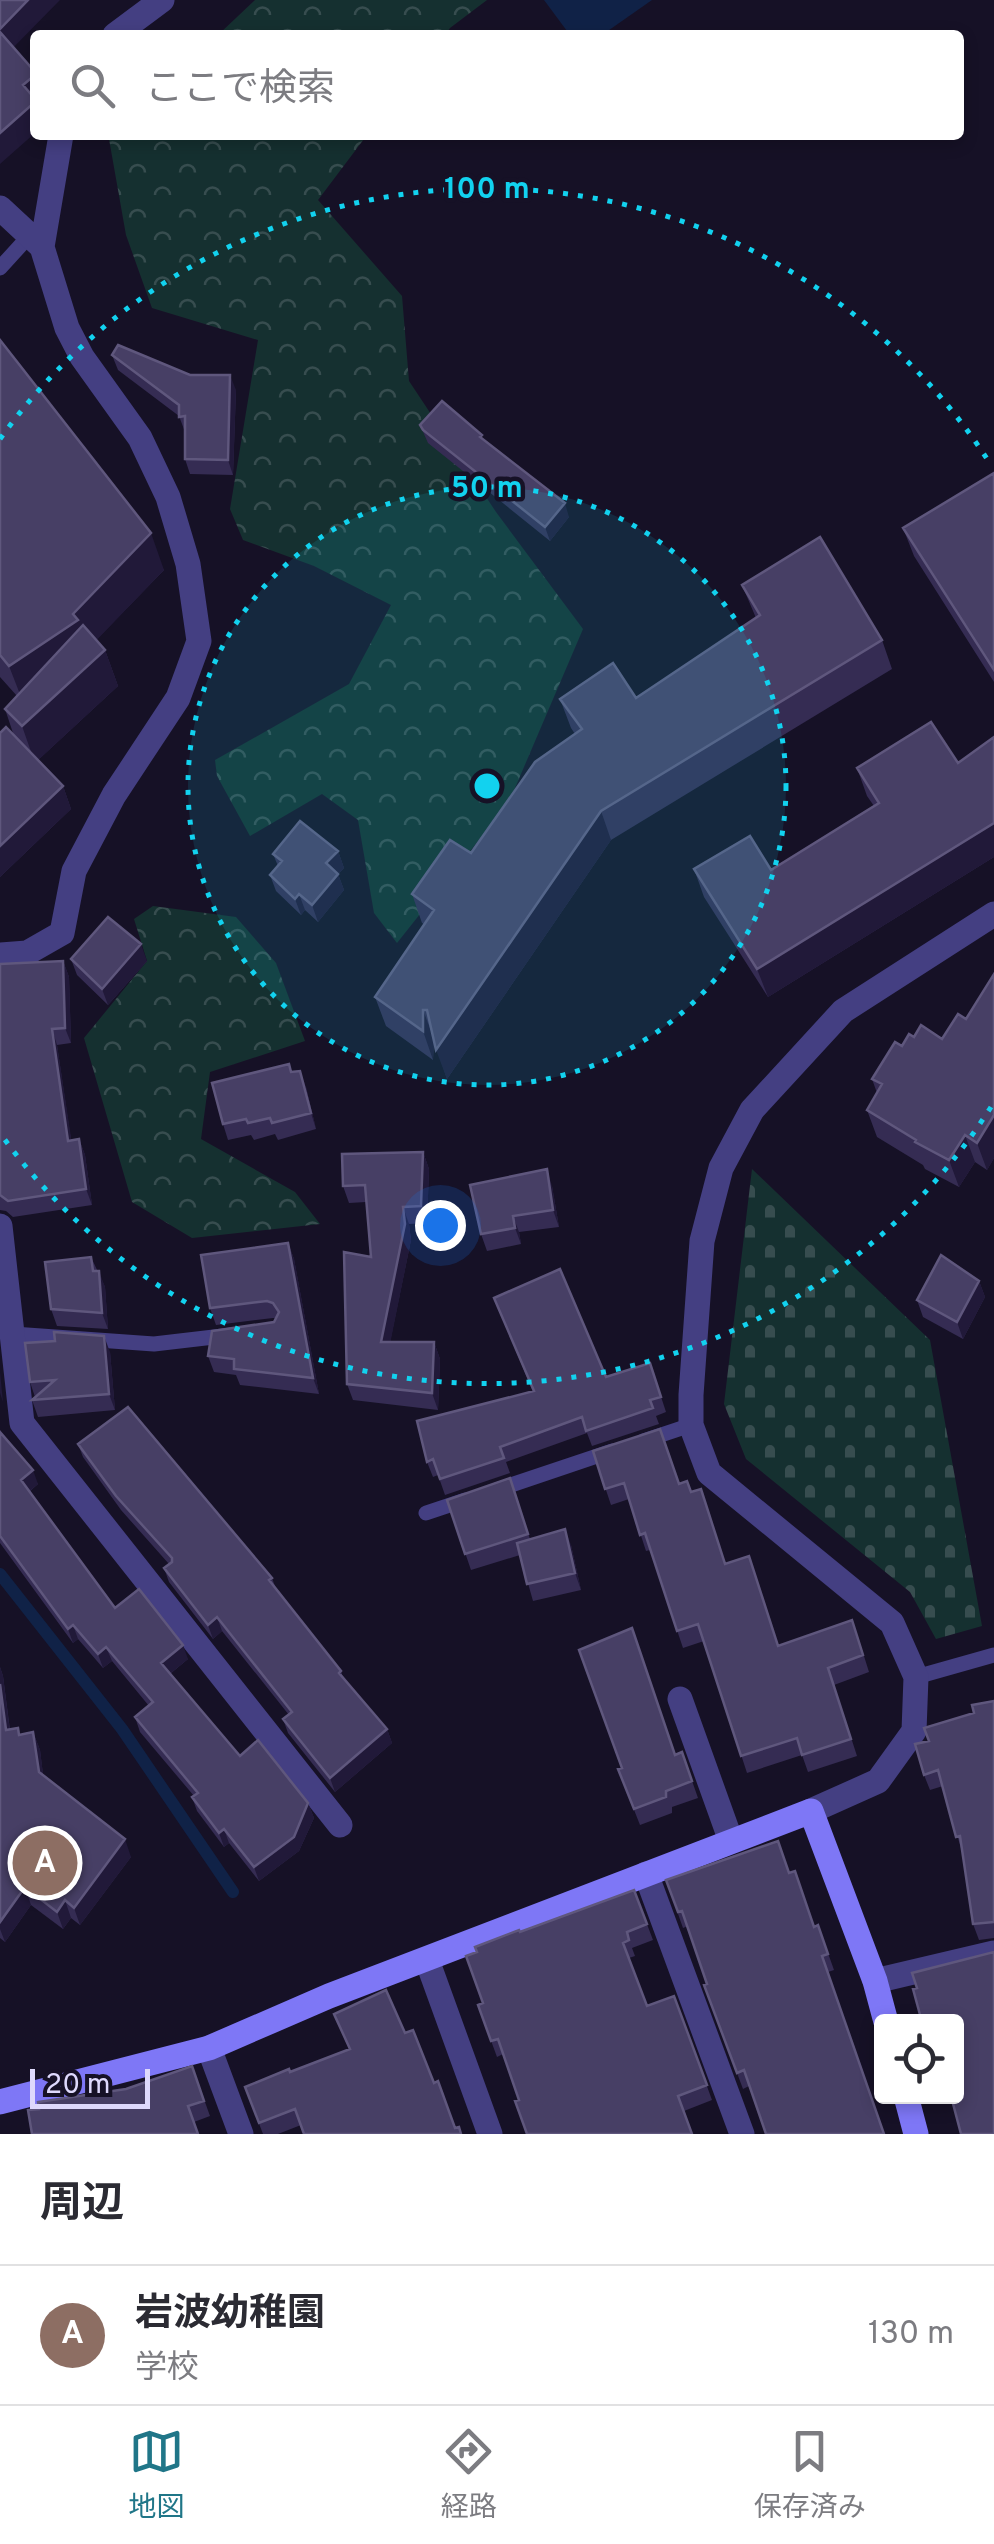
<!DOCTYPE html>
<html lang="ja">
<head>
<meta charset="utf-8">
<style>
  :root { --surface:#fff; --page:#f2f2f3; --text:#2b2b33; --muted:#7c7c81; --line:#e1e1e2; --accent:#207688 }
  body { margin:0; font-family:Overpass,"Noto Sans JP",sans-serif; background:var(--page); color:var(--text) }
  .controls { position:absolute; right:30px; bottom:30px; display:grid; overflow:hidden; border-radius:10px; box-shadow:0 5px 15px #0003 }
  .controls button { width:90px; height:90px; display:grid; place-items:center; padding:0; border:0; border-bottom:2px solid var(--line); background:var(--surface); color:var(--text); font:50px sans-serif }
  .scale { position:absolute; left:30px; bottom:25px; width:120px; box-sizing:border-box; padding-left:10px; border:5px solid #ded9fc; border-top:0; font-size:28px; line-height:35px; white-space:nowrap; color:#ded9fc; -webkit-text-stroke:8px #161126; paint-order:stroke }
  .you { position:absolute; left:440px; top:1225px; width:35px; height:35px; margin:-25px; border:8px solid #fff; border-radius:50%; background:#1a73e8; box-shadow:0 0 0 15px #1a73e833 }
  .badge { display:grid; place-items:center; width:65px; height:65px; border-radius:50%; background:var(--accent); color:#fff; font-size:32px; font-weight:700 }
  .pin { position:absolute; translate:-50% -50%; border:5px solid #fff; box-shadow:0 2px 10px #0006 }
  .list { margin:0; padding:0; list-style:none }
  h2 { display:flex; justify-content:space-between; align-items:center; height:130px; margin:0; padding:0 40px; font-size:42px }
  h2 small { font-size:32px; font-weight:400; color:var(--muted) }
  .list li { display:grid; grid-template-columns:65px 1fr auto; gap:30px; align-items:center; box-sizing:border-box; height:140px; padding:0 40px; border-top:2px solid var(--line) }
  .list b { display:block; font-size:38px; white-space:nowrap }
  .list p { margin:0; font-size:32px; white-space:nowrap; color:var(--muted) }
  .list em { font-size:32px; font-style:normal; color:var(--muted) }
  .icon { flex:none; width:55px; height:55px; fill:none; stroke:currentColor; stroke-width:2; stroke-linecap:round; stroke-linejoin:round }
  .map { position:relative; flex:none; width:994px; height:2134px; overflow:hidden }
  .search { position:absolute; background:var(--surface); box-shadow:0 5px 15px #0003; left:30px; right:30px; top:30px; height:110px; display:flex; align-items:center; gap:25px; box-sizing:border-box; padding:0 35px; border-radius:10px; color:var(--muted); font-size:38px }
  .sheet { height:270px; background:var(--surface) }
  nav { display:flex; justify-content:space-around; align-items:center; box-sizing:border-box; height:140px; border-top:2px solid var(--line); background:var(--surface); font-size:28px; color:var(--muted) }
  nav a { display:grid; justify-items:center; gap:5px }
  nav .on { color:var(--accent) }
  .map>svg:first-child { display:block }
  .forest { fill:url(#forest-crowns) }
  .cemetery { fill:url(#cemetery-stones) }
  .water { fill:#102247 }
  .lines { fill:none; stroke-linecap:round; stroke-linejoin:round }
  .stream { stroke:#102247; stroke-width:12 }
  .lane { stroke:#443f82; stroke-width:15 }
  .street { stroke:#443f82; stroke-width:25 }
  .secondary { stroke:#7e77f6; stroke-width:25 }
  .wall { fill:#352c53 }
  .shaded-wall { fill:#211939 }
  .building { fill:#473f65; stroke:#5f577d; stroke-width:2.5 }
  .ring { fill:none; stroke:#12d2ef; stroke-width:5; stroke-dasharray:5 10 }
  .centre { fill:#12d2ef; stroke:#161126; stroke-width:5 }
  .ring-label { font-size:30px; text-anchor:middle; font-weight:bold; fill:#12d2ef; stroke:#161126; stroke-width:9; stroke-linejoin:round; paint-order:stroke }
</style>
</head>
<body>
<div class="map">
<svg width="994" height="2134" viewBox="0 0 994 2134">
  <defs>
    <pattern id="forest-crowns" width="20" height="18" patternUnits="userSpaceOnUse" patternTransform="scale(2.5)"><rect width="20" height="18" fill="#153030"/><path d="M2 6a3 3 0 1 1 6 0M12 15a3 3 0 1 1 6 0" fill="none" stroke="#374d4f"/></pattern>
    <pattern id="cemetery-stones" width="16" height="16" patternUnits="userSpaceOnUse" patternTransform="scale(2.5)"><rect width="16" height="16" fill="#153030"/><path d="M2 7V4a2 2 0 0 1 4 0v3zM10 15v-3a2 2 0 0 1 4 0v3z" fill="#374d4f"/></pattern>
  </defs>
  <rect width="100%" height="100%" fill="#161126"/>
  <path class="forest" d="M255,0H487L450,28L445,35H218Z
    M113,135H367L318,200L402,296L409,381L496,512L583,629L509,802L397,943L374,913L358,820L322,794L250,836L217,776L215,760L349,684L391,605L314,566L243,540L230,509L258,340L152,308L126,235L109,139Z
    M153,906L236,917L276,963L305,1041L210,1072L201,1139L295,1192L320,1224L192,1238L132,1202L84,1038L147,961L134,919Z"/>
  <path class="cemetery" d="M752,1169L930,1340L982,1626L936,1639L910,1592L746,1459L724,1404Z"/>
  <path class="water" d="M544,0H652L602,35H570Z"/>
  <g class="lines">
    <path class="stream" d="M0,1574L122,1729L233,1892"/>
    <path class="lane" d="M0,268L30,235
      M13,1334L154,1344L231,1335
      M643,1441L691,1425
      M496,1490L612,1451
      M426,1513L465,1500
      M916,1677L994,1655"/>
    <path class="street" d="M115,35L162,0
      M0,208L42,247L67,328L82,357L140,438L168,497L188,564L199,641L178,698L114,795L74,871L62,933L27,953L0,955
      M42,247L61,135
      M0,1226L22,1423L340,1825
      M680,1699L731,1841
      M811,1811L878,1781L914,1731L916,1677L892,1623L709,1473L691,1425V1395L702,1241L721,1168L752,1110L843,1011L994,914
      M646,1874L742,2134
      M427,1960L490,2134
      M875,1981L994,1953
      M209,2048L241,2134"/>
    <path class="secondary" d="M906,2096L916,2134
      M0,2102L209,2048L329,1996L811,1811L875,1981L886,2022"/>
  </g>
  <path class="wall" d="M0,340L164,570L96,640L105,650L118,686L38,760L63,786L71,809L0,877V733L14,736L5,709L17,696L0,677Z
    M112,355L190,375L236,390L233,475L190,474L185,459V432L179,416L118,370Z
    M420,425L484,440L569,517L550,541L428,443Z
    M994,473V682L914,556L903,528Z
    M742,585L882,640L892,669L611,840L447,1079L434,1040L433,1060L386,1026L375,997L424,924L422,923L412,894L471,853L575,734L571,728L560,699L636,698L756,618Z
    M994,737V857L768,997L704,897L694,869L771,870L874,806L867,796L857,768L958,763Z
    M338,851L344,868L338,874L344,890L318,922L305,910L301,915L276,891L270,875L278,866L273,854Z
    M71,959L147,961L108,1005L77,975Z
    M63,961L69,977L71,1043L57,1045L71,1140L79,1139L85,1155L92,1205L13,1217L6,1211L0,1210V964Z
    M994,974V1158L987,1170L975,1162L959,1187L925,1169L923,1165L877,1137L867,1110L877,1093L872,1079L902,1046L914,1037L942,1039L966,1019Z
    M291,1072L306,1087L316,1129L278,1140L275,1134L254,1140L251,1135L228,1140L223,1124Z
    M423,1152L429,1169L427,1223L409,1224L411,1240L390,1342H434L440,1359L438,1410L353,1400L347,1384L371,1257L366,1202L349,1203L343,1186Z
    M552,1186L559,1227L519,1232L521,1244L487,1251L481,1234Z
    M288,1243L294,1259L319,1394L240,1385L236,1375L214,1372L208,1356L274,1322L276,1318H273L216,1325L210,1308Z
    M91,1257L105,1287L108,1329L57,1326L51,1309Z
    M979,1281L985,1297L963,1339L923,1317L917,1300Z
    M494,1298L606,1377L650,1363L666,1412L656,1416L659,1424L592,1446L587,1433L506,1462L510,1473L445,1495L438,1475L433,1477L427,1462L533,1392Z
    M110,1352L115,1410L38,1417L32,1400L35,1397L30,1382Z
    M0,1432L38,1484L29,1492L115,1608L188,1659L170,1674L240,1756L308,1803L314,1818L299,1851L259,1881L229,1843L224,1847L197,1811L192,1797L194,1796L140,1732L135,1717L149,1706L112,1661L103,1668L78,1639L73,1643L0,1543Z
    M78,1444L272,1578L276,1589L341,1671L343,1678L387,1729L392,1743L335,1792L288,1733L283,1719L289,1715L222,1631L213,1639L169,1582L164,1568L169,1564L121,1510L83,1457Z
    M593,1451L679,1483L691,1492L726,1563L778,1646L858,1637L869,1672L834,1685L857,1756L808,1772L802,1755L747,1773L704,1641L683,1648L650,1550L646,1551L629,1499L611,1505Z
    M516,1495L530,1539L571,1545L581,1590L533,1601L520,1555L471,1570L447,1500Z
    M0,1667L3,1676L10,1730L20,1735L33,1732L40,1750L43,1775L131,1857L80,1925L71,1918L63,1929L31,1905L5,1942L0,1938Z
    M994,1701V1938L979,1940L973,1924L962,1852L943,1786L930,1790L924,1775L929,1741Z
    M682,1752L698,1798L672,1807V1813L640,1825L618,1769Z
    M789,1873L814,1926L818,1925L834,1970L828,1972L749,2086L743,2089L704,1985L707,1984L688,1926L683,1928L666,1880Z
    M634,1890L653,1940L632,1948L635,1956L629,1958L647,2006L674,1996L712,2100L684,2111L519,2100L503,2054L497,2057L478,2005L483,2003L520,1932Z
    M334,2014L405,2033L434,2083L455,2128L461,2134L301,2125L278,2134H263L245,2087L290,2072L349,2049Z
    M192,2066L210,2116L194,2122L39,2109L126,2089Z
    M944,2096H956L953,2102L947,2104Z"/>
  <path class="shaded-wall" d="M28,0H60L7,54L0,35V29Z
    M35,75V133L0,164V133L23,85Z
    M230,375L236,390L233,475L228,460Z
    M565,503L569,517L550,541L545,527Z
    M151,533L164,570L88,649L23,702L9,666L73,614Z
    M105,650L118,686L35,763L22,726Z
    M63,786L71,809L0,877V846Z
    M601,811L611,840L447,1079L436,1050Z
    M994,823V857L768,997L757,969Z
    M338,851L344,868L338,874L344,890L318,922L312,905L326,863Z
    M299,894L305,910L301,915L295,899Z
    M141,944L147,961L108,1005L102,989Z
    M63,961L69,977L71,1043L65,1028Z
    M423,1010L434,1039L433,1060L423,1031Z
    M52,1029L57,1045L74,1157L68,1141Z
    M300,1071L306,1087L316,1129L311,1113Z
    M994,1115V1158L987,1170L977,1143Z
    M965,1135L975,1162L959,1187L949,1160Z
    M79,1139L85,1155L92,1205L86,1189Z
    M423,1152L429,1169L427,1223L421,1206Z
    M547,1169L552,1186L559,1227L553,1210Z
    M403,1207L409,1224L411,1240L387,1359L381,1342Z
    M513,1216L519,1232L521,1244L515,1228Z
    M288,1243L294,1259L319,1394L313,1378Z
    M99,1271L105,1287L108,1329L102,1313Z
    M979,1281L985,1297L963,1339L957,1322Z
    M104,1336L110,1352L115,1410L109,1394Z
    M434,1342L440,1359L438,1410L432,1393Z
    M0,1372L3,1402L0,1393Z
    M33,1470L38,1484L26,1494L21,1480Z
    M565,1529L571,1545L581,1590L575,1573Z
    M217,1617L222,1631L213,1639L208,1625Z
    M73,1625L78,1639L73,1643L68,1629Z
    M183,1645L188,1659L166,1677L161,1663Z
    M106,1647L112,1661L103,1668L98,1654Z
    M0,1667L3,1676L12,1748L6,1730L0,1684Z
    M387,1729L392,1743L335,1792L330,1778Z
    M33,1732L40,1750L45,1789L39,1772Z
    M308,1803L314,1818L299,1851L259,1881L254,1867Z
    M224,1829L229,1843L224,1847L219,1833Z
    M125,1839L131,1857L80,1925L74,1908Z
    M25,1887L31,1905L5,1942L0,1929V1922Z
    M65,1900L71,1918L63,1929L57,1912Z"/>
  <path class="building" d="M0,0H28L0,29Z
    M0,32L35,72V75L23,85L35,99V102L0,133Z
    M0,340L151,533L73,614L78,620L9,666L0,655Z
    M118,345L190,375H230L228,460L185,459V416L179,417V405L112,355Z
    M442,401L482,435L480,437L565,503L545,527L423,430L420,425Z
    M994,473V670L903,528Z
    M820,537L882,640L601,811L436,1050L427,1010H423V1031L375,997L434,910L412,894L450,840L471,853L535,762L582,729L560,699L613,663L636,698L760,615L742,585Z
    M83,625L105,650L22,726L5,709Z
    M931,722L958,763L994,737V823L757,969L694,869L750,836L771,870L879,803L857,768Z
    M6,727L63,786L0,846V733Z
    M300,821L338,851L326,863L338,874L312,905L299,894L295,899L270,875L282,861L273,854Z
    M108,917L141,944L102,989L71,959Z
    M63,961L65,1028L52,1029L68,1141L79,1139L86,1189L8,1201L0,1195V964Z
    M994,974V1115L977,1143L965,1135L949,1160L915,1142L916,1140L867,1110L882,1084L872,1079L895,1042L902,1046L909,1034L914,1037L921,1025L942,1039L958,1014L966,1019Z
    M289,1064L291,1072L300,1071L311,1113L272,1123L270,1118L248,1123L246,1119L223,1124L212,1083Z
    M423,1152L421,1206L403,1207L405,1224L381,1342H434L432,1393L347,1384L344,1252L371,1257L365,1185L343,1186L342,1154Z
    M547,1169L553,1210L513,1216L515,1228L481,1234L470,1185Z
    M288,1243L313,1378L234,1369V1359L208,1356L212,1331L274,1322L279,1312L273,1303L267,1301L210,1308L201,1255Z
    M941,1255L979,1281L957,1322L917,1300Z
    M91,1257L93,1271H99L102,1313L51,1309L45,1262Z
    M560,1269L606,1377L650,1363L661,1397L650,1400L653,1408L586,1431L582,1417L500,1447L504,1458L440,1479L433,1459L427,1462L417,1421L534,1391L494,1298Z
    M54,1332L104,1336L109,1394L32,1400L55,1380L30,1382L25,1343L55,1341Z
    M128,1407L272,1578L269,1580L341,1671L339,1673L387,1729L330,1778L283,1719L292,1712L217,1617L208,1625L164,1568L172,1562V1558L116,1496L78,1444Z
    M660,1429L679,1484L687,1481L691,1492L701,1489L725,1564L749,1556L778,1646L852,1620L863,1655L828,1668L851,1739L802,1755L797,1738L741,1756L698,1624L677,1631L645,1533L640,1535L624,1483L605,1489L593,1451Z
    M0,1432L33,1470L21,1480L115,1608L139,1589L183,1645L161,1663L240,1756L258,1740L308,1803L294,1837L254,1867L224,1829L219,1833L192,1797L198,1793L135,1717L153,1702L106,1647L98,1654L73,1625L68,1629L0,1536Z
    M510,1478L528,1534L465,1554L447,1500Z
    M565,1529L575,1573L527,1584L517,1543Z
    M632,1628L675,1755L682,1752L692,1781L666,1791V1797L634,1809L618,1769L622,1768L579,1650Z
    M0,1684L6,1730L18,1728L19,1735L33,1732L39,1772L125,1839L74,1908L65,1900L57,1912L25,1887L0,1922Z
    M994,1701V1922L973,1924L960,1836L956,1837L938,1770L924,1775L915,1744L929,1741L924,1728L974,1713L972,1705Z
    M778,1841L789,1873L795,1871L814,1927L818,1925L828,1954L822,1956L884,2134H766L744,2070L737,2073L704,1985L707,1984L682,1911L678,1912L666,1880Z
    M634,1890L647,1924L627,1932L629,1940L623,1943L647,2006L674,1996L707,2085L678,2096L692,2134H527L515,2101L519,2100L498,2039L491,2041L478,2005L483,2003L466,1956L477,1952L475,1947L519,1930L520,1932Z
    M994,1952V2134H961L951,2096H956V2022H922L913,1989L917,1988L912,1973Z
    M386,1990L405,2033L413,2030L434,2083L438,2081L455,2128L459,2127L461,2134H304L295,2109L259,2123L245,2087L289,2069L290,2072L350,2049L334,2014Z
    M192,2066L204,2101L188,2106L198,2134H32L28,2110L39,2109L38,2102L126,2089Z"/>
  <circle cx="487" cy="786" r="299" fill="#12d2ef" fill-opacity=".12"/>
  <g class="ring">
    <circle cx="487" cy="786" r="299"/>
    <path d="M991 1107A598 598 0 0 1 0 1133M0 439A598 598 0 0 1 991 465"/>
  </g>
  <circle cx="487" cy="786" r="15" class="centre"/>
  <g class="ring-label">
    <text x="487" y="198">100 m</text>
    <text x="487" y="497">50 m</text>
  </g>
</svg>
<div class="controls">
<button><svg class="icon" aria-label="locate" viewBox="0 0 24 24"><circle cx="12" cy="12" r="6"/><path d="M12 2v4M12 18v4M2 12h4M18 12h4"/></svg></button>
</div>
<div class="scale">20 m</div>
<div class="you"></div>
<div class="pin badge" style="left:45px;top:1863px;background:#8d6e63">A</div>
<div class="search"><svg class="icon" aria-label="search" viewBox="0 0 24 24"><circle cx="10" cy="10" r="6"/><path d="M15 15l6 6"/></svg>ここで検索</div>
</div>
<section class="sheet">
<h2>周辺<small></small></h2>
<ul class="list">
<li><span class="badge" style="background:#8d6e63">A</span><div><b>岩波幼稚園</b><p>学校</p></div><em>130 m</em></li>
</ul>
</section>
<nav>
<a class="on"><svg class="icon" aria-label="map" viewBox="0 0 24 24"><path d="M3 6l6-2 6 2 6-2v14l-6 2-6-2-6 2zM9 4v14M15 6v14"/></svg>地図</a>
<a><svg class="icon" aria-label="directions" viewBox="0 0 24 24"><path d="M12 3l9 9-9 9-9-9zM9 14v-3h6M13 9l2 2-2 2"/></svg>経路</a>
<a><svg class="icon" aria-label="saved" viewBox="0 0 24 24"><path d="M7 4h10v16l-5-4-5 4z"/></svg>保存済み</a>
</nav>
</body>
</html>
